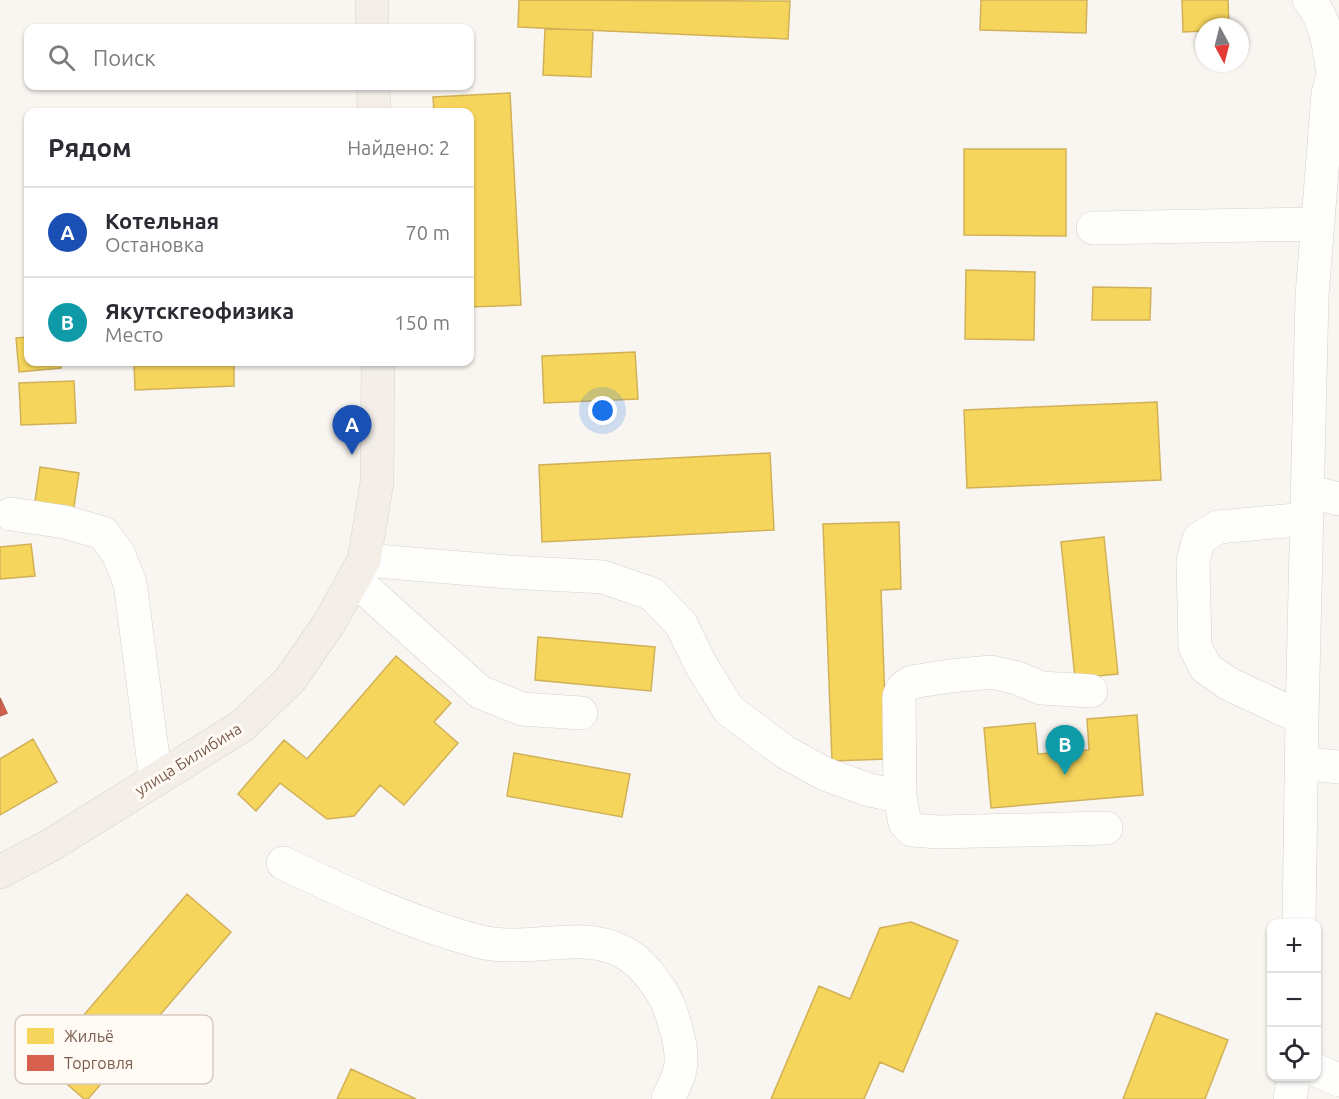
<!DOCTYPE html>
<html lang="ru">
<head>
<meta charset="utf-8">
<style>
  :root { --surface:#fff; --page:#f7f7f7; --text:#2b2b33; --muted:#7c7c81; --line:#e1e1e2; --accent:#2563eb }
  body { margin:0; font-family:Ubuntu,sans-serif; background:var(--page); color:var(--text) }
  .controls { position:absolute; right:18px; bottom:18px; display:grid; overflow:hidden; border-radius:12px; box-shadow:0 2px 4px #0004 }
  .controls button { width:54px; height:54px; display:grid; place-items:center; padding:0; border:0; border-bottom:2px solid var(--line); background:var(--surface); color:var(--text); font:30px sans-serif }
  .compass { position:absolute; left:1195px; top:18px; width:54px; height:54px; border-radius:50%; background:var(--surface); box-shadow:0 2px 4px #0004; rotate:173deg }
  .you { position:absolute; left:603px; top:411px; width:21px; height:21px; margin:-15px; border:4px solid #fff; border-radius:50%; background:#1a73e8; box-shadow:0 0 0 9px #1a73e833 }
  .badge { display:grid; place-items:center; width:39px; height:39px; border-radius:50%; background:var(--accent); color:#fff; font-size:20px; font-weight:700 }
  .pin { position:absolute; translate:-50% -50px; filter:drop-shadow(0 2px 3px #0008) }
  .pin::after { content:''; position:absolute; top:32px; width:21px; height:18px; background:inherit; clip-path:polygon(0 0,100% 0,50% 100%) }
  .list { margin:0; padding:0; list-style:none }
  h2 { display:flex; justify-content:space-between; align-items:center; height:78px; margin:0; padding:0 24px; font-size:26px }
  h2 small { font-size:20px; font-weight:400; color:var(--muted) }
  .list li { display:grid; grid-template-columns:39px 1fr auto; gap:18px; align-items:center; box-sizing:border-box; height:90px; padding:0 24px; border-top:2px solid var(--line) }
  .list b { display:block; font-size:22px; white-space:nowrap }
  .list p { margin:0; font-size:20px; white-space:nowrap; color:var(--muted) }
  .list em { font-size:20px; font-style:normal; color:var(--muted) }
  .icon { flex:none; width:33px; height:33px; fill:none; stroke:currentColor; stroke-width:2; stroke-linecap:round; stroke-linejoin:round }
  .map { position:relative; flex:none; width:1339px; height:1099px; overflow:hidden }
  .search { position:absolute; background:var(--surface); box-shadow:0 2px 4px #0004; left:24px; top:24px; width:450px; height:66px; display:flex; align-items:center; gap:15px; box-sizing:border-box; padding:0 21px; border-radius:12px; color:var(--muted); font-size:22px }
  .panel { position:absolute; background:var(--surface); box-shadow:0 2px 4px #0004; left:24px; top:108px; width:450px; height:258px; border-radius:12px }
  .map>svg:first-child { display:block }
  .homes { fill:#f6d55c; stroke:#d1b158; stroke-width:1.5 }
  .shops { fill:#d6604d; stroke:#ba5f4d; stroke-width:1.5 }
  .lines { fill:none; stroke-linecap:round; stroke-linejoin:round }
  .minor-casing { stroke:#d7d1cb; stroke-width:34 }
  .major-casing { stroke:#dad1cc; stroke-width:34 }
  .minor { stroke:#fefefd; stroke-width:33 }
  .major { stroke:#f3eee8; stroke-width:33 }
  .labels { text-anchor:middle; dominant-baseline:central; stroke-width:6; stroke-linejoin:round; paint-order:stroke }
  .street-label { font-size:16px; fill:#7a5c4d; stroke:#fffaf3 }
  .key { fill:#fffaf3; stroke:#d7cbc1; stroke-width:1.5 }
  .key-label { font-size:16px; fill:#7a5c4d }
</style>
</head>
<body>
<div class="map">
<svg width="1339" height="1099" viewBox="0 0 1339 1099">
  <rect width="100%" height="100%" fill="#f9f5f0"/>
  <path class="homes" d="M519,0L790,1L788,39L518,27Z
    M981,0H1087L1086,33L980,30Z
    M1182,0H1228L1229,27H1204V31L1183,32Z
    M545,29L593,30L591,77L543,75Z
    M510,93L521,305L470,307V112H434L433,97Z
    M964,149H1066V236L964,235Z
    M966,270L1035,272L1034,340L965,339Z
    M1093,287L1151,288L1150,320H1092Z
    M28,337V362H60L61,368L19,372L16,338Z
    M635,352L638,399L544,403L542,356Z
    M134,362H234V386L135,390Z
    M74,381L76,423L21,425L19,383Z
    M1157,402L1161,480L967,488L964,410Z
    M770,453L774,530L542,542L539,465Z
    M40,467L79,473L73,513L34,508Z
    M899,522L901,589L881,590L887,759L832,761L823,524Z
    M1104,537L1118,674L1075,678L1061,542Z
    M31,544L35,576L0,579V547Z
    M538,637L655,647L651,691L535,680Z
    M396,656L451,703L434,722L458,743L404,805L380,785L354,816L327,819L280,783L256,811L238,794L284,740L307,759Z
    M1137,715L1143,795L991,808L984,728L1035,723L1038,754L1089,750L1087,719Z
    M33,739L57,782L0,815V759Z
    M514,753L630,774L622,817L507,796Z
    M187,894L231,932L88,1099H84L43,1063Z
    M911,922L958,941L903,1072L880,1062L864,1099H771L819,986L850,999L880,928Z
    M1156,1013L1228,1040L1205,1099H1123Z
    M351,1069L416,1099H337Z"/>
  <path class="shops" d="M0,698L7,713L0,716Z"/>
  <g class="lines">
    <g class="minor-casing">
      <path id="minor" d="M1309,0C1327,21 1329,47 1333,74
        M1093,228L1318,224
        M1307,491L1339,499
        M11,514L65,522L103,533L118,553L130,583L156,780
        M364,560L509,572L603,577L652,594L681,624L701,665L729,710L785,752L825,774L866,789L900,797
        M354,579L480,692L522,709L581,713
        M1091,691L1041,688L1017,678L991,672L950,676L912,682L903,688L899,696L900,797L905,823L912,830L939,832L1106,828
        M1302,718L1229,684L1206,668L1195,647L1193,561L1199,539L1218,527L1307,519
        M1302,763L1339,767
        M283,863C346,893 410,923 477,941C535,957 603,917 648,973C658,986 666,996 671,1012C677,1031 685,1054 679,1074C676,1082 672,1091 668,1099
        M1299,924L1302,718L1312,296L1328,94L1339,54
        M1316,1070L1339,1080
        M1290,1099L1294,1076"/>
    </g>
    <g class="major-casing">
      <path id="major" d="M372,0V28
        M373,86L374,112
        M0,872L51,845L242,726L290,680L330,622L364,560L377,482L378,362"/>
    </g>
    <use href="#minor" class="minor"/>
    <use href="#major" class="major"/>
  </g>
  <g class="labels">
    <g class="street-label">
      <text transform="translate(188 759) rotate(-32)">улица Билибина</text>
    </g>
  </g>
  <rect x="15" y="1015" width="198" height="69" rx="9" class="key"/>
  <rect x="27" y="1028" width="27" height="16" fill="#f6d55c"/>
  <rect x="27" y="1055" width="27" height="16" fill="#d6604d"/>
  <g class="key-label">
    <text x="64" y="1042">Жильё</text>
    <text x="64" y="1069">Торговля</text>
  </g>
</svg>
<div class="controls">
<button>+</button>
<button>−</button>
<button><svg class="icon" aria-label="locate" viewBox="0 0 24 24"><circle cx="12" cy="12" r="6"/><path d="M12 2v4M12 18v4M2 12h4M18 12h4"/></svg></button>
</div>
<svg class="compass" viewBox="-18 -18 36 36"><path d="M0-13l5 13h-10z" fill="#e53935"/><path d="M0 13l5-13h-10z" fill="#7c7c81"/></svg>
<div class="you"></div>
<div class="pin badge" style="left:352px;top:455px;background:#1a4fb4">A</div>
<div class="pin badge" style="left:1065px;top:775px;background:#0f9aa8">B</div>
<div class="search"><svg class="icon" aria-label="search" viewBox="0 0 24 24"><circle cx="10" cy="10" r="6"/><path d="M15 15l6 6"/></svg>Поиск</div>
<section class="panel">
<h2>Рядом<small>Найдено: 2</small></h2>
<ul class="list">
<li><span class="badge" style="background:#1a4fb4">A</span><div><b>Котельная</b><p>Остановка</p></div><em>70 m</em></li>
<li><span class="badge" style="background:#0f9aa8">B</span><div><b>Якутскгеофизика</b><p>Место</p></div><em>150 m</em></li>
</ul>
</section>
</div>
</body>
</html>
